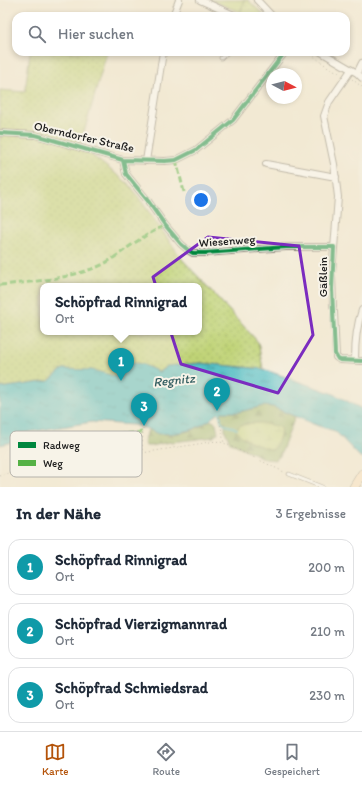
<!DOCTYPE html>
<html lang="de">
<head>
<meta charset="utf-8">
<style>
  :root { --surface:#fff; --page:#f6f6f7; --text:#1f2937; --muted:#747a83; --line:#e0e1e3; --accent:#b45309 }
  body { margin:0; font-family:Itim,sans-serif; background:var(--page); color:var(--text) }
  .compass { position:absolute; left:266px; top:68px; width:36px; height:36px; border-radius:50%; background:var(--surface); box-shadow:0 2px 6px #0003; rotate:97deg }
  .you { position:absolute; left:201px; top:200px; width:14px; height:14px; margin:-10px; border:3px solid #fff; border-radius:50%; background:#1a73e8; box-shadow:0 0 0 6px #1a73e833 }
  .badge { display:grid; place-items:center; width:26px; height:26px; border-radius:50%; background:var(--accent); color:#fff; font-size:13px; font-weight:700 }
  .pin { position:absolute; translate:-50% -33px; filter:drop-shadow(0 1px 2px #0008) }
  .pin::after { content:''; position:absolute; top:21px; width:14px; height:12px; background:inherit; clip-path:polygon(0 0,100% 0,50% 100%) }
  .popup { position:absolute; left:40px; top:283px; width:162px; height:52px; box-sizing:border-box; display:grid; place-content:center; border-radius:8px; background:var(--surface); filter:drop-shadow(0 1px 3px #0005); font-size:13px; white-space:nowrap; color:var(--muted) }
  .popup b { font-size:15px; color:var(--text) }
  .popup::after { content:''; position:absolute; left:50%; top:100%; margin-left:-8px; border:8px solid transparent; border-top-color:var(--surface) }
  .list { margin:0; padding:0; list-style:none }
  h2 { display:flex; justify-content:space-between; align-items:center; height:52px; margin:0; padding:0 16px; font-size:17px }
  h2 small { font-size:13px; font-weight:400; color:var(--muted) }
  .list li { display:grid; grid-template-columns:26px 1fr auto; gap:12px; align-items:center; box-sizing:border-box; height:56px; margin:0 8px 8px; padding:0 8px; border:1px solid var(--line); border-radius:12px }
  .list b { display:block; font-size:15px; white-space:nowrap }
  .list p { margin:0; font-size:13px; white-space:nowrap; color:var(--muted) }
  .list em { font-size:13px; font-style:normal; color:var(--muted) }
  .icon { flex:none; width:22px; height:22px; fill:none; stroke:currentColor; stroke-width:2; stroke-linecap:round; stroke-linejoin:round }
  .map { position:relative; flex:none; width:362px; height:487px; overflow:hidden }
  .search { position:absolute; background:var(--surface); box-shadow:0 2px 6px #0003; left:12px; right:12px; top:12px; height:44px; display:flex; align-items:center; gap:10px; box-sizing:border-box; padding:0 14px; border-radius:12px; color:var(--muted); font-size:15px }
  .sheet { height:244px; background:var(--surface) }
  nav { display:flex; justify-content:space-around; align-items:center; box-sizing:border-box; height:56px; border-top:1px solid var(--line); background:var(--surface); font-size:11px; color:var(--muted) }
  nav a { display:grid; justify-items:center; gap:2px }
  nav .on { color:var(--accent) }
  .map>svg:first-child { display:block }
  .grass { fill:url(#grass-dots); stroke:#6e7849; fill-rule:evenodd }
  .forest { fill:url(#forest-firs); stroke:#5a6842 }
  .wetland { fill:url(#wetland-marsh); stroke:#6e7849 }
  .park { fill:#bfd376; stroke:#6e7849 }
  .water { fill:url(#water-ripples); stroke:#366c70 }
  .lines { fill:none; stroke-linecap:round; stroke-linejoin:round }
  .stream { stroke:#4fbdc4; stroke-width:2 }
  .lane-casing { stroke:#878278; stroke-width:4.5 }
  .street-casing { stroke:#878278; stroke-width:8 }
  .secondary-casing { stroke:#878278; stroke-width:10 }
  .path { stroke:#878278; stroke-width:1; stroke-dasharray:1 3; stroke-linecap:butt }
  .lane { stroke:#fff; stroke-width:3 }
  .street { stroke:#fff; stroke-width:6 }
  .secondary { stroke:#fde5c5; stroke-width:9 }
  .quiet { stroke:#55b145; stroke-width:3; stroke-dasharray:6 3; stroke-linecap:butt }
  .cycleway-casing { stroke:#f7f3e8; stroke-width:6 }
  .cycleway { stroke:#00873e; stroke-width:4 }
  .marked { fill:none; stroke:#7b2cbf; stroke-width:3; stroke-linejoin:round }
  .labels { text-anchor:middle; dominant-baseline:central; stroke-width:4; stroke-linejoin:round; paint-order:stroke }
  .street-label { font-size:12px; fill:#1c1c1c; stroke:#f7f3e8 }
  .water-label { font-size:13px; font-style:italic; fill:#305c5f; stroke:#f7f3e8 }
  .key { fill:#f7f3e8; stroke:#b5b2ab; stroke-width:1 }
  .key-label { font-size:11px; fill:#1c1c1c }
</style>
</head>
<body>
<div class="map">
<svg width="362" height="487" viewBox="0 0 362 487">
  <defs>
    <pattern id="grass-dots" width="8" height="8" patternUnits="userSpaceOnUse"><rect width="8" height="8" fill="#bfd376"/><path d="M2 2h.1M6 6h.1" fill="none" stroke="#a4b566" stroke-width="1.8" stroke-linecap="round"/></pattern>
    <pattern id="forest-firs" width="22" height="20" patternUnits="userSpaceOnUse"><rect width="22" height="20" fill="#97b567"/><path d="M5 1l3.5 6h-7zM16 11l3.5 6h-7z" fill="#7a9254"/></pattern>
    <pattern id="wetland-marsh" width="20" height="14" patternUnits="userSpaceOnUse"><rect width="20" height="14" fill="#bfd376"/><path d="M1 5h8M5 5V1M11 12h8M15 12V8" fill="none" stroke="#a4b566"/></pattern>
    <pattern id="water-ripples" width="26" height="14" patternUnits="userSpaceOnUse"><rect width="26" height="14" fill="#4fbdc4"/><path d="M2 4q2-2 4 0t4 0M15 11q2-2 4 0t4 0" fill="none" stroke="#41999e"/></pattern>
  </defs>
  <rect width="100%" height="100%" fill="#f7f3e8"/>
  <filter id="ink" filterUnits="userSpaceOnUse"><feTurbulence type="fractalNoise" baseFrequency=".025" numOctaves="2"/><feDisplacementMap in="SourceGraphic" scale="8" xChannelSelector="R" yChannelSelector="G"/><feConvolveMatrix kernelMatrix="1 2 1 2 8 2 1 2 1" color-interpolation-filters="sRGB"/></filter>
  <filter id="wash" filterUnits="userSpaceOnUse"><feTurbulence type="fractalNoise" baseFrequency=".012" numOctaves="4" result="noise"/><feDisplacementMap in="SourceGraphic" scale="16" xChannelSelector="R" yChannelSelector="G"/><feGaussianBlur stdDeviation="0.9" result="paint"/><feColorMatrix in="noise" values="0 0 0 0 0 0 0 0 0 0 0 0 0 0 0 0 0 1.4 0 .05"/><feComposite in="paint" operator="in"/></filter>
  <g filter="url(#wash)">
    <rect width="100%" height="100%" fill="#f2e9d3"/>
    <path class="grass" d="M245,0H248L265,16H247L240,12Z
      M30,52H107L80,146L130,185L182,259L258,342L263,369L200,363L164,368L159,372L155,371L149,367L122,378L63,369L49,381L0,388V90L25,92ZM43,286H199V332H43Z"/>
    <path class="forest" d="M263,406L273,407L295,417L280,456L276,460L265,459L230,442L225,431V424L221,420V412H239Z
      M210,420L216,423L218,433L214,437L164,443L152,446H146L144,443L148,429C158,437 182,434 194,429C199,427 205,423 210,420Z"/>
    <path class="wetland" d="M251,423H263L280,427C282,436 277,443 273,450C260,446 244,442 236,430L240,425Z"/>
    <path class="park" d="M210,0H245L240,12Z"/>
    <path class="water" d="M133,363L142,364L159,372L167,366L200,363L263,369L334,394L362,409V459L335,431L318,426L273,407L263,406L239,412H221L214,416L210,420L194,429L176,433L158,434L148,429L133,425L92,422L23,433L13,442L0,445V388L49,381L63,369L92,370L122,378L123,369Z"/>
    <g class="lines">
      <path class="stream" d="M220,412C221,431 226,422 237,429"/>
    </g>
  </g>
  <g filter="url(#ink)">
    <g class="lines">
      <g class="lane-casing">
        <path id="lane" d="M221,58L228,52
          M289,474L322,487"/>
      </g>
      <g class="street-casing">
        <path id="street" d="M200,0L236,16
          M257,0L272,16
          M173,16L179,0
          M321,52L357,73L362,78
          M357,73L362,63
          M0,133L35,135L46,138L123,160L165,161L176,160L196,150L233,120L285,52
          M123,160L126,174L148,201L165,225L181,244L188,250L193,253H205L286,247H334
          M146,161L163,52
          M266,164L336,177
          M333,306L332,274L338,197L334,164L324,116L329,102L351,70
          M334,312L336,357L340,360L362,361
          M355,360C355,343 356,327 362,310"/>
      </g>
      <g class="secondary-casing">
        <path id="secondary" d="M354,487L362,474"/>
      </g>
      <path class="path" d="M308,52L328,67L340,73
        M352,79L362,87
        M219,417L224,443
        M143,429L142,453L216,441L224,443L284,472
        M0,476L34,464L96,456H123L141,453"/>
      <use href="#lane" class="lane"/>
      <use href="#street" class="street"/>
      <use href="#secondary" class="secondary"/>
      <path class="quiet" d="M176,160L184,192
        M0,285C33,282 66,279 97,267C110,262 121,252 133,244C143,237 154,231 165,225
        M109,456L110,441L113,435L143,432"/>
      <g class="cycleway-casing">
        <path id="cycleway" d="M0,133L35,135L46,138L123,160L165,161L176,160L196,150L233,120L285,52
          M123,160L126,174L148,201L165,225L181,244L188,250L193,253H205L286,247H334L332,289L335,354L338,359L340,360L362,361"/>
      </g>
      <use href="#cycleway" class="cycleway"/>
    </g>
  </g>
  <path d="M0 0H362V487H0ZM208,237L299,246L313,335L278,393L181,364L153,277Z" fill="#f2e9d3" fill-opacity=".55" fill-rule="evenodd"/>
  <path class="marked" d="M208,237L299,246L313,335L278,393L181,364L153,277Z"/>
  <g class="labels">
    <g class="street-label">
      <text transform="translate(84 137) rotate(13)">Oberndorfer Straße</text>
      <text transform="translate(227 241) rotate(-4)">Wiesenweg</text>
      <text transform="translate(323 277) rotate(-90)">Gäßlein</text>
    </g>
    <g class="water-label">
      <text transform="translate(174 380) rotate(-6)">Regnitz</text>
    </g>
  </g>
  <rect x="10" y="431" width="132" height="46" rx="6" class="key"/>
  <rect x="18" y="442" width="18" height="6" fill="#00873e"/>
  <rect x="18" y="460" width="18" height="6" fill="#55b145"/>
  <g class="key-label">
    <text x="43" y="449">Radweg</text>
    <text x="43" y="467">Weg</text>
  </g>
</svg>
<svg class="compass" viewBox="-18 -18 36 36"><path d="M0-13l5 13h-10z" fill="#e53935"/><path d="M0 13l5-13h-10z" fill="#747a83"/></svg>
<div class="you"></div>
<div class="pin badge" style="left:121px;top:381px;background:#0f9aa8">1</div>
<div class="popup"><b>Schöpfrad Rinnigrad</b>Ort</div>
<div class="pin badge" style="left:217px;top:411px;background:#0f9aa8">2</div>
<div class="pin badge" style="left:144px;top:426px;background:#0f9aa8">3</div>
<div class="search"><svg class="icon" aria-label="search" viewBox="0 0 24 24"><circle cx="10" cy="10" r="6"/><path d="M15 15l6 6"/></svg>Hier suchen</div>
</div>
<section class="sheet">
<h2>In der Nähe<small>3 Ergebnisse</small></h2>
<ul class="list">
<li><span class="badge" style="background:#0f9aa8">1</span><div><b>Schöpfrad Rinnigrad</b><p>Ort</p></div><em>200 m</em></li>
<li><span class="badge" style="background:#0f9aa8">2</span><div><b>Schöpfrad Vierzigmannrad</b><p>Ort</p></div><em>210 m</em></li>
<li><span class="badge" style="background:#0f9aa8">3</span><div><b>Schöpfrad Schmiedsrad</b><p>Ort</p></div><em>230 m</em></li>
</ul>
</section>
<nav>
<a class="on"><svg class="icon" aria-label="map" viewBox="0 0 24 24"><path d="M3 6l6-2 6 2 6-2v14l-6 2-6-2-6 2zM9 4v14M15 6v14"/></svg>Karte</a>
<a><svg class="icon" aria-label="directions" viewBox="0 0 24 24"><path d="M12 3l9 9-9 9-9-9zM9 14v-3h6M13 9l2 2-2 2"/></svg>Route</a>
<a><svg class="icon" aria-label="saved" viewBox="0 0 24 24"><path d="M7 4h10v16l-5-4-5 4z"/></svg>Gespeichert</a>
</nav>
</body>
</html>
